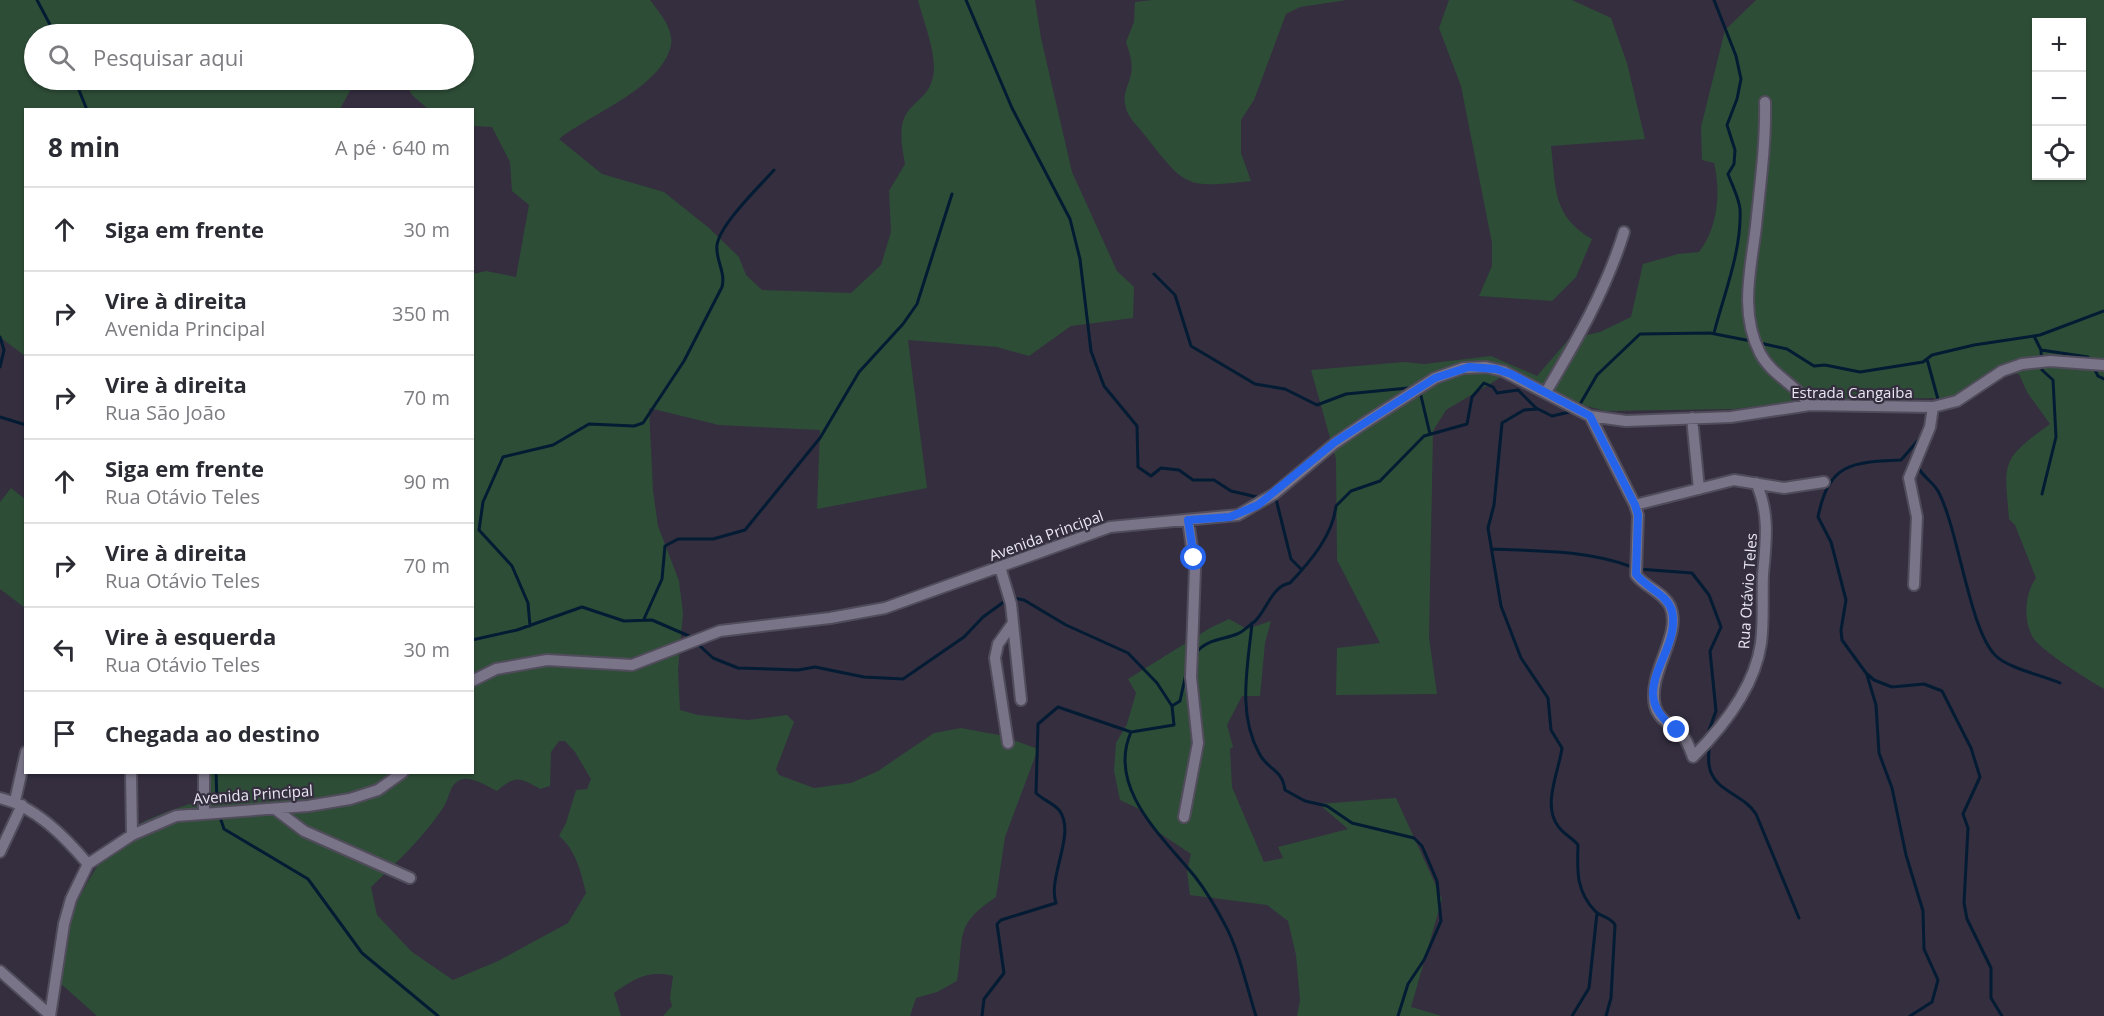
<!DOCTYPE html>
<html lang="pt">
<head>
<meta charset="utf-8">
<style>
  :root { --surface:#fff; --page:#f7f7f7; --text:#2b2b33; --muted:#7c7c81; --line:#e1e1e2 }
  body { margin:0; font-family:"Open Sans",sans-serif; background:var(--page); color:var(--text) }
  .controls { position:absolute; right:18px; top:18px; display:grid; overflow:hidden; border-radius:0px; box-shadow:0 2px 4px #0004 }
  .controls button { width:54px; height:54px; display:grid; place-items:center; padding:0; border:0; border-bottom:2px solid var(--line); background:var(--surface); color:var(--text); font:30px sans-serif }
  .stop { position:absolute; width:18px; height:18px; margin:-14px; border:4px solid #2563eb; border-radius:50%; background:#fff }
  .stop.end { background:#2563eb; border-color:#fff; box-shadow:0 2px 6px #0008 }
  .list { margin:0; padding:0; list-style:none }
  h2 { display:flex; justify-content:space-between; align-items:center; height:78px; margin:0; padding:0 24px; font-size:26px }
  h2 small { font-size:20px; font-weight:400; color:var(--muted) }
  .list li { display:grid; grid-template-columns:39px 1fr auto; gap:18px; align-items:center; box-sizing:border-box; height:84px; padding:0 24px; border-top:2px solid var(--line) }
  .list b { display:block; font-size:22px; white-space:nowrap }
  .list p { margin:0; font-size:20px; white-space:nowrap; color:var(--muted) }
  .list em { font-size:20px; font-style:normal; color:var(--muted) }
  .icon { flex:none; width:33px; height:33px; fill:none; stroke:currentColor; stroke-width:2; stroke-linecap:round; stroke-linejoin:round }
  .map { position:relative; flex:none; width:2104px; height:1016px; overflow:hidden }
  .search { position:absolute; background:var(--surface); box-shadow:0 2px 4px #0004; left:24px; top:24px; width:450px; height:66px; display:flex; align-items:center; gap:15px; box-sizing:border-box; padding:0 21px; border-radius:33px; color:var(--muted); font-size:22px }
  .panel { position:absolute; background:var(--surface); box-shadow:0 2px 4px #0004; left:24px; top:108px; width:450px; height:666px; border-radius:0px }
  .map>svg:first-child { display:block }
  .green { fill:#2e4d37; fill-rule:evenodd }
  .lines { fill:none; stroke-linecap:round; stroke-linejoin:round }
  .stream { stroke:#031c33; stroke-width:3 }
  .minor-casing { stroke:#514c5b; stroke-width:14 }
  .minor { stroke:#797487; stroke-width:10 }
  .route { stroke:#2563eb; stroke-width:8 }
  .labels { text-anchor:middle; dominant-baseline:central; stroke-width:4.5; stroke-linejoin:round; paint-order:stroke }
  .street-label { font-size:15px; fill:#eae6f2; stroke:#342e3f }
</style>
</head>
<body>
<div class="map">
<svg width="2104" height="1016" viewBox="0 0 2104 1016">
  <rect width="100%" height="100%" fill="#342e3f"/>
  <path class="green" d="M0,0H650C659,12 674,29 671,45C662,88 590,114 559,139L602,174L664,192L709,228L739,257L746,275L762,290L851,293L881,265L891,232L889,191L905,164C902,147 897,124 909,110C920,97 928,96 933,77C938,57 923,20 918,0H1035L1041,38L1072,172L1117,271L1134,287L1133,318L1071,326L1029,356L997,347L908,340L927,488L817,509L820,430L719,425L649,408L653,491L658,526L679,581L683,613L678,670L680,710L698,715L748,720L787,715L794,722L776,769L779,775L814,788L851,783L878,771L934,733L961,728L999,735L1038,749L1005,837L996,897C953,926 965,935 957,981L937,992L916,998L910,1016H663L672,1006L670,998L673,976C650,969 633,979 614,993L621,1016H97L59,982C60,970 59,957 62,945C68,913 102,849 128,831C152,814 182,808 209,797V773L472,772L473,274L486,271L516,277L529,205L512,191L510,162L492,127L473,126L472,110L428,109L412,95L404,80H464V34H34V80H356L340,109L26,110L25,356L0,337ZM559,741H565L575,752L591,779L587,789L576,790L566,823L559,836C576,850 581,872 586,893L568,923L498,961L453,980L412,952L377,915L371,887C397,862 423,838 443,808C450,798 449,782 463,779C474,777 488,787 497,791C516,775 519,777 540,789L550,786L551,752Z
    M1152,0H1347L1300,7L1286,14L1254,100L1241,120V153L1251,181C1187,188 1186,188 1147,138C1139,127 1127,118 1125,104C1123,93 1128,87 1130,78C1134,65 1130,54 1126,42L1134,22L1135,2Z
    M1449,0H1572L1611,18L1627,63L1645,139L1551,146C1556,188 1552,216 1592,239L1576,277L1552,301L1479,296L1492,266V243L1461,86L1439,28Z
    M1756,0H2104V689C2089,680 2039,650 2032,636C2023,619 2025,593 2036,578L2015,525L2009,519C2004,460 2001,460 2050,424L2027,392L2019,374L1997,372L1952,398L1810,399L1734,409L1606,411L1578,404L1560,407L1503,376L1446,410L1433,431L1429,638L1437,694L1336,695L1337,648L1380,643L1337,560L1336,459L1311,370L1404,362L1424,364L1491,356L1537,376L1569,339L1600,332L1631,317L1643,264L1678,254L1699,252C1718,228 1721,192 1714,163L1702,160L1701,127L1725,30ZM2036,22H2082V176H2036Z
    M11,488L25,499V608L0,589V502Z
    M1229,619L1247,629L1271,621L1265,643L1260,696H1242L1227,725L1233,747L1230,749L1232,787L1264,862L1283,858L1278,847L1348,829L1319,804L1396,798L1442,899L1411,1007L1442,1016H1297L1300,1000L1296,955L1288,921L1267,905L1190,895L1187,871L1191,854L1158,832L1139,809L1120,800L1114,771L1116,743L1127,724L1136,693L1128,679L1210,628Z"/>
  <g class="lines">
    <path class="stream" d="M37,0L55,34
      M966,0L1012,108L1070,219L1080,259L1091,351L1104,386L1137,426L1138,467L1151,476L1161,468L1179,470L1193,480H1214L1231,491L1257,497
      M75,80L87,110
      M1154,274L1175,295L1191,346L1255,384L1285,389L1317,405L1346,394L1408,388
      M1714,333C1724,294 1742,250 1740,209C1739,198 1732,185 1728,174L1734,164L1735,150L1727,125L1737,99L1741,79L1736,56L1714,0
      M2034,336L2041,350L2042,370L2053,380L2056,437L2042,494
      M0,337L4,350L0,367
      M1760,343L1787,349L1814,366L1825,365L1860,372L1923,362L1932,355L1974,345L2040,335L2104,311
      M2041,350L2088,357L2091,362
      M1927,359L1939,403
      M2094,368L2098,376L2104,379
      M1421,396L1430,434
      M1579,406L1597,375L1640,334L1710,333L1751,341
      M1537,409L1524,410L1502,423L1494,505L1488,528L1501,606L1521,658L1548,698L1551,730L1562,748C1559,771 1542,805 1558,826C1563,834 1573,838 1578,845C1577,871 1576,892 1596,912C1602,917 1611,917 1615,925L1611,998L1606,1016
      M0,417L26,425
      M1921,437L1901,460C1851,462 1829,463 1818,517L1831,542L1846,600L1841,630L1842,640L1866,673L1874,680L1892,687L1924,684L1942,691L1971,748L1980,777L1963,814L1968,828L1964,903L1967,919L1991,968V998L2002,1016
      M1918,467C1923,477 1933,482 1938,491C1959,530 1969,630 1996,656C2008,668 2044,676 2060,683
      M1276,499L1291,559L1302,570
      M1492,549C1538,551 1589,550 1632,567
      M1638,569L1692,573L1709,595L1721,627L1710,651L1716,711L1707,736
      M644,619L662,579L665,546L678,539H713L745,530L820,438L859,372L903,324L917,304L952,194
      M1252,623C1248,666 1237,713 1259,753C1267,770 1282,768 1285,790L1305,801L1327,806L1352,823L1414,838L1422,846L1437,881L1441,921L1424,960L1408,984L1398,1016
      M530,626L528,603L512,566L479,530L483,502L503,457L553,445L589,424L634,426L643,423L684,361L722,287C726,272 715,259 717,245C720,224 759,187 774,170
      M472,640L517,630L582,607L624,621L652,620L689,636
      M700,646L713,658L738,668L798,670L815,667L864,677L903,679L964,637L983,617L1005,601
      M1196,653C1206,639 1223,640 1237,634C1243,632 1248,626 1253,623C1266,613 1271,586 1290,583C1310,562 1333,535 1336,506L1351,491L1380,481L1424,436L1467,424L1472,397L1484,383L1493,387L1497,393L1518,390L1536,408L1552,416L1574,411
      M1867,675L1876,705L1879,753L1892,788L1906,855L1923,911L1924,949L1938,980L1932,1002L1910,1016
      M1172,706L1180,701L1187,669
      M1131,732C1106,789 1165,839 1196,878C1206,891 1215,906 1223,921C1239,949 1246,985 1256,1016
      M1709,746C1709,752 1708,759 1709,765C1713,792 1743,793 1756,814L1799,918
      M216,772L217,803
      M220,817L224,829L308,879L362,953L438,1016
      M982,1016L984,999L1004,973L997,924L1001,920L1056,903C1047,877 1077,833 1059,810C1053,803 1043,800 1036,793L1038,724L1058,707L1131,732L1174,725L1172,706L1157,683L1128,653L1066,625L1024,600L1013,598
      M1572,1016L1589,988L1597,913"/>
    <g class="minor-casing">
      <path id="minor" d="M1765,102C1766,144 1760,185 1756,226C1751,269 1739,312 1760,353C1772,376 1796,384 1810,405
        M1546,392C1577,340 1606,290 1624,232
        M1590,416L1635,505L1734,480L1784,488L1824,482
        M1692,418L1699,489
        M1635,505L1638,515L1636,575C1645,587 1663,592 1670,606C1683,635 1647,672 1655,706C1659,721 1674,725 1683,736C1688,742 1690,749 1693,757C1723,727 1755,686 1761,643C1764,620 1762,597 1763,574C1766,542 1770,513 1756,483
        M1000,567L1011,604L1021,700
        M1914,585L1917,517L1909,478L1930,427L1933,407
        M472,681L496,669L547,660L632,665L720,631L830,618L885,608L1110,527L1238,515L1274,494L1335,443L1363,424L1435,378L1463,368L1486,367L1503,371L1590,416L1626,421L1731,417L1810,405L1933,407L1957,401L2002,371L2022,364L2050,361L2104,365
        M1008,743L995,658L998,644L1013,623
        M131,772L132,835
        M0,798C35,806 65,837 88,864
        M15,801L26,752
        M275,809L304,831L410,878
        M204,812V772
        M1184,817L1198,743L1191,677L1195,569L1188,520
        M0,852L22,805
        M0,971L50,1015
        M50,1016L64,924L71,899L88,864L132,835L176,816L308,806L350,799L378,790L403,772"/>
    </g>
    <use href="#minor" class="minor"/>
  </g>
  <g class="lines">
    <path class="route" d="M1194,558L1188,520L1230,517L1258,505L1335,442L1363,424L1435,378L1469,367L1496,369L1511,374L1590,416L1635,505L1638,515L1636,574C1646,588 1667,594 1672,611C1682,655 1621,691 1677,730"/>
  </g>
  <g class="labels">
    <g class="street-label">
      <text x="1852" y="392">Estrada Cangaiba</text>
      <text transform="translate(1046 535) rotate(-20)">Avenida Principal</text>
      <text transform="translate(1747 591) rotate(-86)">Rua Otávio Teles</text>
      <text transform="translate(253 794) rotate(-4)">Avenida Principal</text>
    </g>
  </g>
</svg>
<div class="controls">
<button>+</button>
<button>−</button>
<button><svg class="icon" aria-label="locate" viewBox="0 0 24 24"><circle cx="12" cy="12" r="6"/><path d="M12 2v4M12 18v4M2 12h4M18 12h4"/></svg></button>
</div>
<div class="stop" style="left:1194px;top:558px"></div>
<div class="stop end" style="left:1677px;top:730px"></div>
<div class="search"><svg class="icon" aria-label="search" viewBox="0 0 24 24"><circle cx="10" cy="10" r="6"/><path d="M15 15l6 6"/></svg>Pesquisar aqui</div>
<section class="panel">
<h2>8 min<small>A pé · 640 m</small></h2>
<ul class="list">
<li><svg class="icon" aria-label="ahead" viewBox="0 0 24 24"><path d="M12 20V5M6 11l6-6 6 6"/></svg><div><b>Siga em frente</b></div><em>30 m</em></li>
<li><svg class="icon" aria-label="right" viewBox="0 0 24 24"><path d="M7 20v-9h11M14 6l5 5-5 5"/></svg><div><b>Vire à direita</b><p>Avenida Principal</p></div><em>350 m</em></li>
<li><svg class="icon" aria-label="right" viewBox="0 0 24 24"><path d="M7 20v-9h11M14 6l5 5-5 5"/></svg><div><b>Vire à direita</b><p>Rua São João</p></div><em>70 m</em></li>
<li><svg class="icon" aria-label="ahead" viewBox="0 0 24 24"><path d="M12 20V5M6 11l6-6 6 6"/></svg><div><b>Siga em frente</b><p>Rua Otávio Teles</p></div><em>90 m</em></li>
<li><svg class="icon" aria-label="right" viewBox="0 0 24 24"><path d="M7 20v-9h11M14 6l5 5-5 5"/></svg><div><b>Vire à direita</b><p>Rua Otávio Teles</p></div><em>70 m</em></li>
<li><svg class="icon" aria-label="left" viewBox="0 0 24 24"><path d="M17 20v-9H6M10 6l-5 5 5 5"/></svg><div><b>Vire à esquerda</b><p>Rua Otávio Teles</p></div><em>30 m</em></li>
<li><svg class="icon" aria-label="arrive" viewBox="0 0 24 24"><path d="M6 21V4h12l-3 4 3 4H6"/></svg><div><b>Chegada ao destino</b></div></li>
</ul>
</section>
</div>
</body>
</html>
